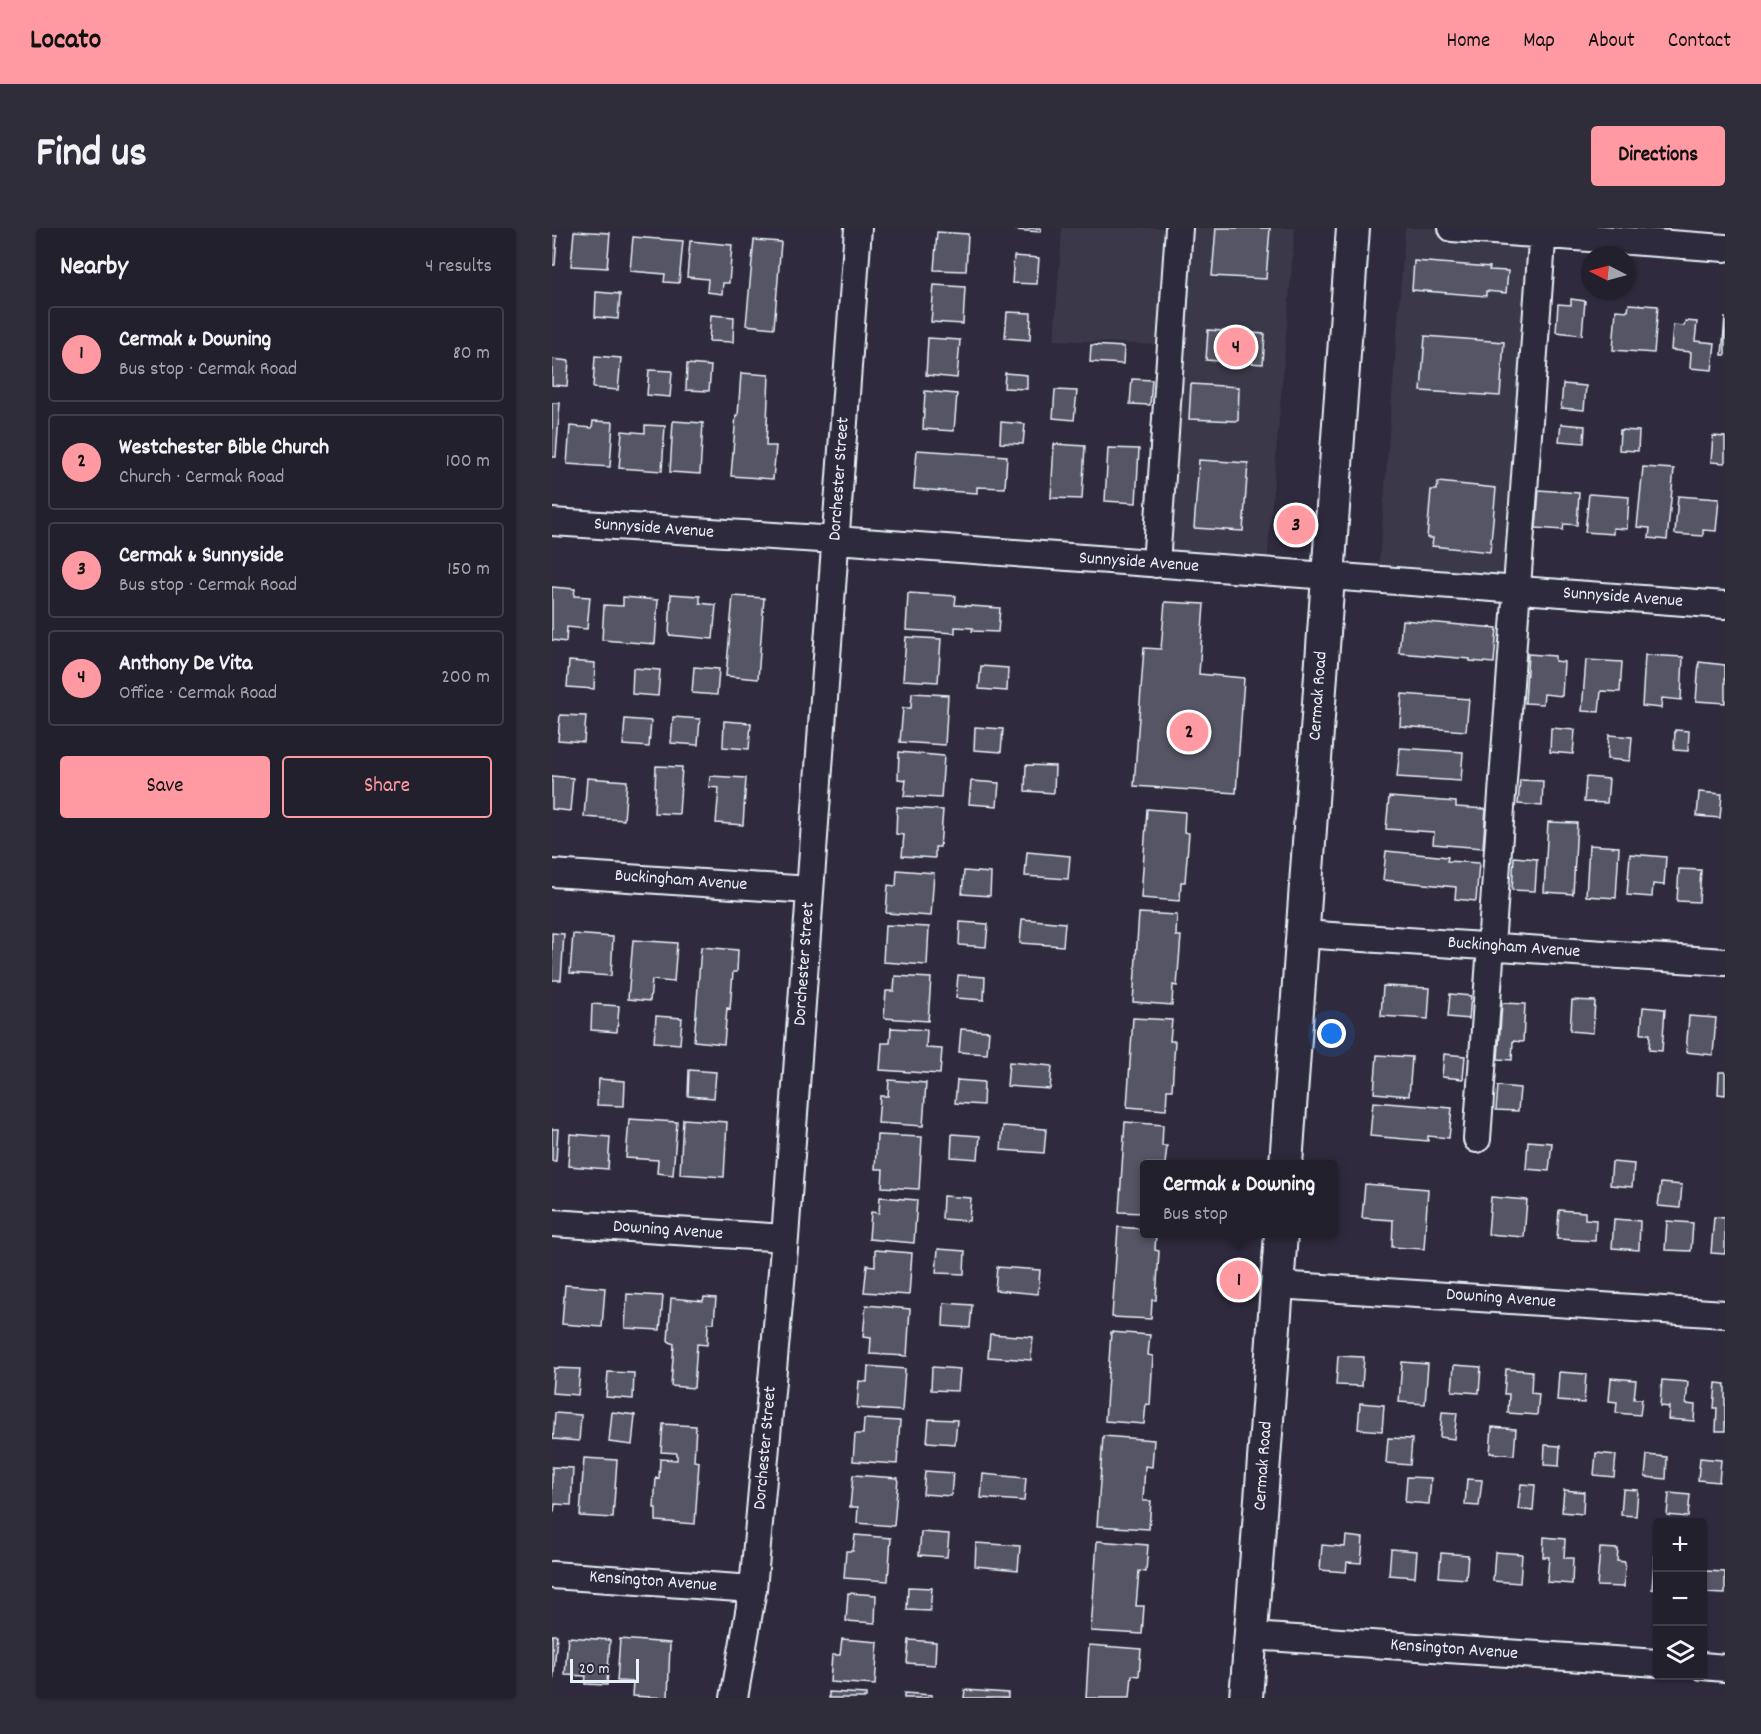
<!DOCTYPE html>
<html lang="en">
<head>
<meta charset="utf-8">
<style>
  :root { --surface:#23202e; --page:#2f2d3a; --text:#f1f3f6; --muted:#a3a3aa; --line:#403e4a; --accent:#ff9aa2 }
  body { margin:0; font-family:Dekko,sans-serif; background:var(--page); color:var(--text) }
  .controls { position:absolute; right:18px; bottom:18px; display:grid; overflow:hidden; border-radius:6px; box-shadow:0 2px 4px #0004 }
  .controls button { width:54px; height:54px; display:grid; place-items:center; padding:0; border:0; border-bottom:2px solid var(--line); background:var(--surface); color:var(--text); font:30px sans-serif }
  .compass { position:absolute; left:1029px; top:18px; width:54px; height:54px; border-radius:50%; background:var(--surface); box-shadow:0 2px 4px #0004; rotate:276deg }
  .scale { position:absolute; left:18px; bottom:15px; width:69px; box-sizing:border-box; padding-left:6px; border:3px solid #e8f1f8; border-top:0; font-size:16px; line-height:21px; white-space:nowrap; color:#e8f1f8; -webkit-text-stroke:4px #2f2a3d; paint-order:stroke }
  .you { position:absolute; left:780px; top:806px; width:21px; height:21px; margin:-15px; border:4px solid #fff; border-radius:50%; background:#1a73e8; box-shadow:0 0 0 9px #1a73e833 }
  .badge { display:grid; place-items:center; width:39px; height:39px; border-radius:50%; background:var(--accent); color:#111; font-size:20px; font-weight:700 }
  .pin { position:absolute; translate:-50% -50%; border:3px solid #fff; box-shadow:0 2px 6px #0006 }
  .popup { position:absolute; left:588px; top:932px; width:198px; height:78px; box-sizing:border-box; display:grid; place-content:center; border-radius:6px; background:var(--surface); filter:drop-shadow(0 2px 4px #0005); font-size:20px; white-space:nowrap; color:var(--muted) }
  .popup b { font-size:22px; color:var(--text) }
  .popup::after { content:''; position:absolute; left:50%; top:100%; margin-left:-12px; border:12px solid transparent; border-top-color:var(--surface) }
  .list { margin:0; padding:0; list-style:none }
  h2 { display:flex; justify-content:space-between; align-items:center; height:78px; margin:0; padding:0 24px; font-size:26px }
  h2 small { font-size:20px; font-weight:400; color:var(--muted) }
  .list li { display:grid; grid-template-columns:39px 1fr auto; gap:18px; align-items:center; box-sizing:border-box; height:96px; margin:0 12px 12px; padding:0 12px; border:2px solid var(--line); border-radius:6px }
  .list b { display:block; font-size:22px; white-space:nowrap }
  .list p { margin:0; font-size:20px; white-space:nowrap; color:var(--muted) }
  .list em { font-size:20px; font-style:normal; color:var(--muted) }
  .actions { display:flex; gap:12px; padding:18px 24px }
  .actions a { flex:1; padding:14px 0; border:2px solid var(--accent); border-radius:6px; text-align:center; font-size:21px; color:var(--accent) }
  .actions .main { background:var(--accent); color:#111 }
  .icon { flex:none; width:33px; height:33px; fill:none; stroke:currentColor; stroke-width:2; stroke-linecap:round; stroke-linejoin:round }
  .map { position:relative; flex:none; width:1173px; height:1470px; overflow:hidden; border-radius:6px }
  header { display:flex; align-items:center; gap:36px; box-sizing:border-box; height:84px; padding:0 30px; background:var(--accent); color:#111 }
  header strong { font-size:28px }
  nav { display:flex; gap:33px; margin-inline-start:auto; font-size:21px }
  .intro { display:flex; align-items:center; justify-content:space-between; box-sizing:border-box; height:144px; padding:0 36px }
  h1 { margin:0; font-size:42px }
  .button { padding:15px 27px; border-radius:6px; background:var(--accent); color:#111; font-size:21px; font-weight:700 }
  main { display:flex; gap:36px; padding:0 36px }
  aside { flex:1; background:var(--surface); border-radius:6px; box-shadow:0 2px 4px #0004 }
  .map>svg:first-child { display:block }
  .built { fill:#3b3749 }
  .building { fill:#575565; stroke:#e8f1f8; stroke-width:1.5 }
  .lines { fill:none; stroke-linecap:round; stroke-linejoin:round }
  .minor-casing { stroke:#e8f1f8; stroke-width:30 }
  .major-casing { stroke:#e8f1f8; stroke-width:36 }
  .minor { stroke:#2f2a3d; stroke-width:26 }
  .major { stroke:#2f2a3d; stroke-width:32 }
  .labels { text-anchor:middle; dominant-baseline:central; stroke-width:4.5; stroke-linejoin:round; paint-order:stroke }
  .street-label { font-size:18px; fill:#e8f1f8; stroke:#2f2a3d }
</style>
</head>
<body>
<header>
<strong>Locato</strong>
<nav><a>Home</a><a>Map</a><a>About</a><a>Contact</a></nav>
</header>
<div class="intro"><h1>Find us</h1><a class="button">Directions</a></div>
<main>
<aside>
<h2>Nearby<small>4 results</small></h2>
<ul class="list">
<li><span class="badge">1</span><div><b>Cermak &amp; Downing</b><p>Bus stop · Cermak Road</p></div><em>80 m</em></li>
<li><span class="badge">2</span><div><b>Westchester Bible Church</b><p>Church · Cermak Road</p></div><em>100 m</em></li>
<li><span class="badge">3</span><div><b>Cermak &amp; Sunnyside</b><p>Bus stop · Cermak Road</p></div><em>150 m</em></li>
<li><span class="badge">4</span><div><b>Anthony De Vita</b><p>Office · Cermak Road</p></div><em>200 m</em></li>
</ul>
<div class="actions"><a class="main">Save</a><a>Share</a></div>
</aside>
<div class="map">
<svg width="1173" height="1470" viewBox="0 0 1173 1470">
  <rect width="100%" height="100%" fill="#2f2a3d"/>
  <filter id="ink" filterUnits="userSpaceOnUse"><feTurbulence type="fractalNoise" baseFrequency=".0167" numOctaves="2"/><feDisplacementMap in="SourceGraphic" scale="12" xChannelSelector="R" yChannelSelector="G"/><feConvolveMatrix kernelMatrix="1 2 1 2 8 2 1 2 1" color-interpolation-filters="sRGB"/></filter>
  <g filter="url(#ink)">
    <path class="built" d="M510,0H743L715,336L591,328L607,117L502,112Z
      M853,0H987L958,358L826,349Z"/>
    <path class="building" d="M464,0H489L488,4L464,2Z
      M664,0H718L714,51L660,48Z
      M22,3L58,5L55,40L19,38Z
      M385,4L416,6L414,43L382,42Z
      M0,8H5L3,37H0Z
      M81,9L131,13L127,55L112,54L113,46L78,43Z
      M202,12L229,14L222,100L194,97Z
      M138,13L180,17L177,55H171L170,66L155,64L156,51L135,49Z
      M462,28L487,30L485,56L460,55Z
      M862,33L938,39L937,42L956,43L954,65L934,63V68L860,62Z
      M382,57L413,59L411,96L379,94Z
      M44,64L68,66L66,91L43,89Z
      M1019,71L1033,73L1030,107L1004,104L1006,76L1019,77Z
      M1077,76L1106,78L1102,125L1061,122L1064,82L1076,83Z
      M455,84L479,85L478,112L453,110Z
      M159,87L182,89L181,114L157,113Z
      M1173,89V127H1170Z
      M1133,93L1145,94L1143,113L1163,115L1160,142L1138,140L1139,124L1119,122L1121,97L1132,98Z
      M656,102L713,106L711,136L654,132Z
      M873,108L952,114L948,168L869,163Z
      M376,110L408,112L405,150L374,147Z
      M539,117L572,119L571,136L538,134Z
      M43,128L69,130L66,162L41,160Z
      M0,131L17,133L15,158L0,157Z
      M135,136L159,138L157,163L134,162Z
      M97,142L120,143L118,169L95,167Z
      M189,145L217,147L214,218H224L221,251L179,248L184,187H186Z
      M453,145L475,147V161L452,160Z
      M580,151L600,152L598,177L578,176Z
      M639,156L687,159L686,193L637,191Z
      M1011,156L1034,158L1032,182L1009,180Z
      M503,162L525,163L522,192L501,190Z
      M373,163L405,166L402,203L371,201Z
      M0,175H8L4,229H0Z
      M41,193L61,194L58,239L15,236L18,198L40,200Z
      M121,193L151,195L148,246L118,244Z
      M449,194L473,196L471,216L448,215Z
      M1009,196L1033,198L1032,215L1007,213Z
      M93,197L113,198L110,243L67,240L70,203L93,205Z
      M1068,202L1087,203L1086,223L1067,222Z
      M1161,208L1173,209V235L1159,234Z
      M502,216L533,218L530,271L499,270Z
      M556,220L587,221L584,275L553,273Z
      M365,222L455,228L453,260L425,259V265L362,261Z
      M647,232L696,235L691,303L642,300Z
      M1091,239L1122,241L1115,312L1097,310L1098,300L1085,299Z
      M886,254L944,260L938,324L880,318L881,310H875L879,262H885Z
      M987,262L1027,265L1025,297L1012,296L1011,302L984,300Z
      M1037,266L1077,269L1075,301L1061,300V306L1033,304Z
      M1126,268L1167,271L1164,303L1151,302V308L1123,306Z
      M0,359L23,361L22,368L38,369L35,401L15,399L14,414L0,412Z
      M356,365L404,368L403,377L448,380L446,404L420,403L421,400L403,399V405L354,402Z
      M119,366L148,368V375L164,377L161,411L117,407Z
      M181,368L212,370L206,451L174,448Z
      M71,369L106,372L103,416L50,412L52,377L71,378Z
      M613,374L652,376L647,446L692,450L684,565L582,558L592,420L609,421Z
      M850,392L945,400L942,435L918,433V431L847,425Z
      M354,409L389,411L386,454L351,452Z
      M976,426L1003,428V433L1012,434L1010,468L992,466L991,476L973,475Z
      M1093,427L1131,429L1129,472L1110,470L1109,480L1090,478Z
      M1034,432L1070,434L1068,464L1049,463L1047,484L1030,483Z
      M17,433L43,435L42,461L15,459Z
      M1147,434L1173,437V475L1144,473Z
      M429,438L456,440L455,463L427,461Z
      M142,439L167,441L165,467L140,465Z
      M81,440L108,442L106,468L80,466Z
      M360,465L396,467L393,517L348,514L351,480H359Z
      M850,466L917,471L914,503L848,498Z
      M8,487L34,488L32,514L6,512Z
      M121,489L148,491L146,517L119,515Z
      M73,491L99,493L97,519L71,517Z
      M172,493L199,495L197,521L171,519Z
      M423,499L451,501L449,524L422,522Z
      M999,500L1023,502L1021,526L998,524Z
      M1123,502L1137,503L1136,523L1122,522Z
      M1057,507L1080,509L1078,533L1055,531Z
      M848,520L911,524L909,553L845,549Z
      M347,524L392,528L389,570L352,568L354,552L346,551Z
      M474,537L503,538L502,565L473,563Z
      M104,538L130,539L127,586L102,585Z
      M0,548L21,550L18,583L0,581Z
      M158,548L194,550L191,597L164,595L167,560L157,559Z
      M1034,549L1057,551L1055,575L1032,574Z
      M35,550L75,553L72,592L32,589Z
      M968,552L991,553L990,578L966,576Z
      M419,553L447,555L445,578L417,576Z
      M1147,564L1170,566L1168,590L1145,588Z
      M837,569L904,574V579L934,581L931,620L881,616L882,604L834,601Z
      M345,579L391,582L388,619H383V630L350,628L352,607L344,606Z
      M595,581L633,584L632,604L637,605L633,654H629L628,673L589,670Z
      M996,594L1025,595L1021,666L992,664Z
      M1037,617L1067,619L1064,670L1034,668Z
      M834,623L896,629L895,633L927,635L924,673L903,671L904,659L831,652Z
      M475,624L518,628L516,651L473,648Z
      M1078,626L1114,629L1112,657L1101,656L1100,669L1075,667Z
      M962,629L985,631L983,663L960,662Z
      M1127,641L1149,642L1147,674L1125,673Z
      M345,642L382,645L379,688L334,685L336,657L344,658Z
      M412,643L439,645L438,668L410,666Z
      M587,685L625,687L624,708H629L625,758L621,757L620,777L581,774Z
      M470,691L513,695L511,718L468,715Z
      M408,694L436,696L434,719L407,717Z
      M333,697L377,699L375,737L331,734Z
      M0,705L12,706L9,752H0Z
      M21,706L61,709L59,748L18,745Z
      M81,712L125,715L122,754L100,752L98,773L76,771Z
      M149,719L186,722L185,744H181L178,781L175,780L172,816L142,813Z
      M406,747L433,749L432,772L404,770Z
      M343,748L379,750L376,793L332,790L334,763H342Z
      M831,758L878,760L876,791L829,788Z
      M898,766L919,768L917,791L896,789Z
      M1020,772L1043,773L1041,805L1018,803Z
      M950,775L973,776L971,814L961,813L960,832L946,831Z
      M40,776L67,778L65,804L39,802Z
      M1091,779L1113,781L1110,823L1097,822L1098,806H1089Z
      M104,788L130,790L128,816L102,814Z
      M1137,788L1164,790L1161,827L1134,824Z
      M581,790L620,792L618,813H623L620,862H615L614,882L575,879Z
      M339,800L375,802L374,820L390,821L388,846L328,842L330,815H338Z
      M409,801L437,803L435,826L407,824Z
      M892,826L913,828L911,851L890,849Z
      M825,827L860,829L857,868L822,865Z
      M457,834L500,838L498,861L455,858Z
      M137,842L164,844L162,870L136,868Z
      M1167,844H1173V867L1166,866Z
      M47,851L73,853L72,878L45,877Z
      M337,852L374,855L371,898L326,895L328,868H336Z
      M405,852L432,854L431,877L403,875Z
      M946,858L968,860L966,883L944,882Z
      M821,874L900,880L897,910L876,908V913L818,908Z
      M77,891L125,894L121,947L105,945L106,932L74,930Z
      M131,891L175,894L172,949L128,946Z
      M573,894L611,897L610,918H615L613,936H592V985L567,984Z
      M451,898L494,901L492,925L449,922Z
      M0,901H6L4,933H0Z
      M18,906L58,909L56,941L16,938Z
      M400,906L428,908L426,931L399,929Z
      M325,907L370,909L367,961L330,959L331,941H323Z
      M976,913L1000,915L997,943L974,941Z
      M1060,934L1082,936L1080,959L1058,957Z
      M1109,955L1130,957L1128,980L1106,978Z
      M813,956L876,961L872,1021L840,1019L841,992L810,990Z
      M391,968L419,970L417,993L390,991Z
      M328,969L365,972L362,1015L317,1011L319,984L327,985Z
      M939,969L975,972L972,1009L936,1006Z
      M1007,982L1033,984V991L1044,992L1043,1013L1005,1011Z
      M1162,989L1173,990V1026L1159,1025Z
      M1062,991L1088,993L1087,1022L1060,1020Z
      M1115,993L1141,995L1139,1023L1113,1022Z
      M566,999L592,1001V1006H604L603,1022L607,1023L604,1072H600L599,1091L560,1089Z
      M386,1021L413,1023L412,1046L384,1045Z
      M323,1022L360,1025L357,1067L312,1064L315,1037L323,1038Z
      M445,1039L488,1042L486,1066L443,1062Z
      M13,1057L53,1060L50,1099L10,1096Z
      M75,1066L111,1068L108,1102L73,1100Z
      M152,1069L164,1070L162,1095H156L155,1117L145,1116L142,1160L119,1158L122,1116L116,1113L119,1070L151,1073Z
      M392,1075L420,1077L418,1100L391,1098Z
      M314,1077L358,1081L355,1128L318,1126L319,1110L311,1109Z
      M559,1104L598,1107L596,1127L601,1128L598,1177L594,1176L592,1196L553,1193Z
      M438,1106L481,1109L479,1132L436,1129Z
      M786,1128L812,1129L810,1158L784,1157Z
      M850,1134L876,1136L873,1176L847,1174Z
      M902,1137L929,1139L927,1165L900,1163Z
      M316,1138L353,1141L350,1183L305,1180L307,1153L315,1154Z
      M380,1139L408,1141L406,1163L379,1162Z
      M2,1140L28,1141L26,1167L0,1165Z
      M954,1141L980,1143L979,1165L987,1166L985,1187L956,1185L957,1166H952Z
      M56,1144L82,1145L81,1171L54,1169Z
      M1007,1144L1034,1146L1032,1175L1005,1173Z
      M1059,1150L1084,1152L1082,1171H1090L1088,1187L1064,1185L1065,1174L1057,1173Z
      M1110,1152L1136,1154L1134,1176L1143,1177L1142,1193L1116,1191L1117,1179L1108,1178Z
      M1164,1155L1173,1156V1203H1164L1165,1180H1162Z
      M808,1175L832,1177L830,1203L806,1201Z
      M60,1184L83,1187L80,1217L57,1214Z
      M890,1184L905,1185L902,1211L888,1209Z
      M3,1185L29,1187L27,1213L1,1211Z
      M312,1191L348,1193L345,1236L301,1233L303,1206H311Z
      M377,1191L405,1192L403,1216L375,1214Z
      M111,1196L144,1198L142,1233L147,1234L143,1296L104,1293V1280H102L104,1250L107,1251L108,1231L125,1232V1225L109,1224Z
      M940,1199L964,1201L962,1227L938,1225Z
      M551,1208L602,1212L600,1239L593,1238L591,1273H599L597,1301L545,1298Z
      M836,1210L860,1211L858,1237L834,1235Z
      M993,1217L1008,1218L1007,1238L992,1237Z
      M1044,1225L1064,1227L1062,1249L1042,1247Z
      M1095,1227L1115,1229L1114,1251L1093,1249Z
      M32,1230L65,1232L61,1290L28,1288Z
      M1148,1230L1169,1232L1167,1254L1146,1252Z
      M0,1239L21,1240L19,1277L3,1276L2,1284H0Z
      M373,1243L401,1245L399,1268L371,1266Z
      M431,1246L474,1250L472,1273L429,1270Z
      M301,1247L346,1250L342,1298L305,1295L306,1279H298Z
      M855,1249L879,1250L877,1276L853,1274Z
      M915,1251L930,1252L927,1278L913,1277Z
      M969,1256L983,1257L981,1283L966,1281Z
      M1071,1261L1086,1262L1084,1288L1069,1287Z
      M1012,1262L1032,1264L1031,1286L1010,1284Z
      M1117,1265L1138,1267L1136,1289L1115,1287Z
      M369,1304L397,1306L395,1329L367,1327Z
      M303,1307L339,1310L336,1353L292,1350L294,1323H301Z
      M794,1308L811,1310L809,1335L795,1334L794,1344L768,1342L770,1317L793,1319Z
      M992,1309L1013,1311L1012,1330H1021L1020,1356L995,1354L997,1329H991Z
      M1104,1309H1106V1362L1100,1361Z
      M545,1313L596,1317L594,1344L587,1343L584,1378H592L590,1406L539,1403Z
      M424,1315L468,1318L466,1342L423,1338Z
      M1048,1320L1066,1321L1065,1333L1073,1334L1072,1359L1045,1358Z
      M839,1321L865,1323L863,1349L837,1347Z
      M943,1324L970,1326L968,1355L941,1353Z
      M889,1325L916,1327L914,1351L887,1349Z
      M1153,1343L1173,1344V1366L1151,1365Z
      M356,1359L380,1360L378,1383L355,1382Z
      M296,1365L324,1367L323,1395L294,1393Z
      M0,1407H5L1,1455H0Z
      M16,1409L58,1412L55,1457L33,1456L34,1448L13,1447Z
      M68,1411L118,1415L116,1470L80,1468L81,1454L65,1453Z
      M290,1411L326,1414L323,1457L278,1454L280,1427H288Z
      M357,1412L384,1414L383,1437L355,1435Z
      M537,1417L589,1421L587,1448L580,1447L578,1470H534Z
      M413,1462L456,1465V1470H412Z
      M277,1464L314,1466V1470H277Z
      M352,1465L380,1467V1470H352Z"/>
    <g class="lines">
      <g class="minor-casing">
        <path id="minor" d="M900,0L1173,20
          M0,294L284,312L1173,377
          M604,336L627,0
          M0,645L258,662
          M750,706L1173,734
          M925,911L991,0
          M0,995L233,1010
          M725,1057L1173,1086
          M0,1347L201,1361
          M699,1408L1106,1435
          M1150,1438L1173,1440
          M182,1470L201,1361L233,1010L306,0"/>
      </g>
      <g class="major-casing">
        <path id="major" d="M734,936L801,0
          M694,1470L729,1006"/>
      </g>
      <use href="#minor" class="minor"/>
      <use href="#major" class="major"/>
    </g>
  </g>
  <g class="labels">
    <g class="street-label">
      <text transform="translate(288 251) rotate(-86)">Dorchester Street</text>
      <text transform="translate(102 301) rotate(4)">Sunnyside Avenue</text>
      <text transform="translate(587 335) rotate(4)">Sunnyside Avenue</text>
      <text transform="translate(1071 370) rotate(4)">Sunnyside Avenue</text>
      <text transform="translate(767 468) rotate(-86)">Cermak Road</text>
      <text transform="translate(129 653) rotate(4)">Buckingham Avenue</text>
      <text transform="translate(962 720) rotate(4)">Buckingham Avenue</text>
      <text transform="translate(253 736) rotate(-86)">Dorchester Street</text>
      <text transform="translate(116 1003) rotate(4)">Downing Avenue</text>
      <text transform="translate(949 1071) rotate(4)">Downing Avenue</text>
      <text transform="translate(214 1220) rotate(-85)">Dorchester Street</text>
      <text transform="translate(712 1238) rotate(-86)">Cermak Road</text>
      <text transform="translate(101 1354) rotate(4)">Kensington Avenue</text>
      <text transform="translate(902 1422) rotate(4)">Kensington Avenue</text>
    </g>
  </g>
</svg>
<div class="controls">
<button>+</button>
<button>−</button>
<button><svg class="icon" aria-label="layers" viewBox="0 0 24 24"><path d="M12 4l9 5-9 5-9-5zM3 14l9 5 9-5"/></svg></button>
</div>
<svg class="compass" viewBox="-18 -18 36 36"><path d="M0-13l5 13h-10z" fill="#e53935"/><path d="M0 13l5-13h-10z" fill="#a3a3aa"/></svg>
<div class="scale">20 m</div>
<div class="you"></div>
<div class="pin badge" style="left:687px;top:1052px">1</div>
<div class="popup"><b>Cermak &amp; Downing</b>Bus stop</div>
<div class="pin badge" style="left:637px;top:504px">2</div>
<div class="pin badge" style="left:744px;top:297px">3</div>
<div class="pin badge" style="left:684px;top:119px">4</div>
</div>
</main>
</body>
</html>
